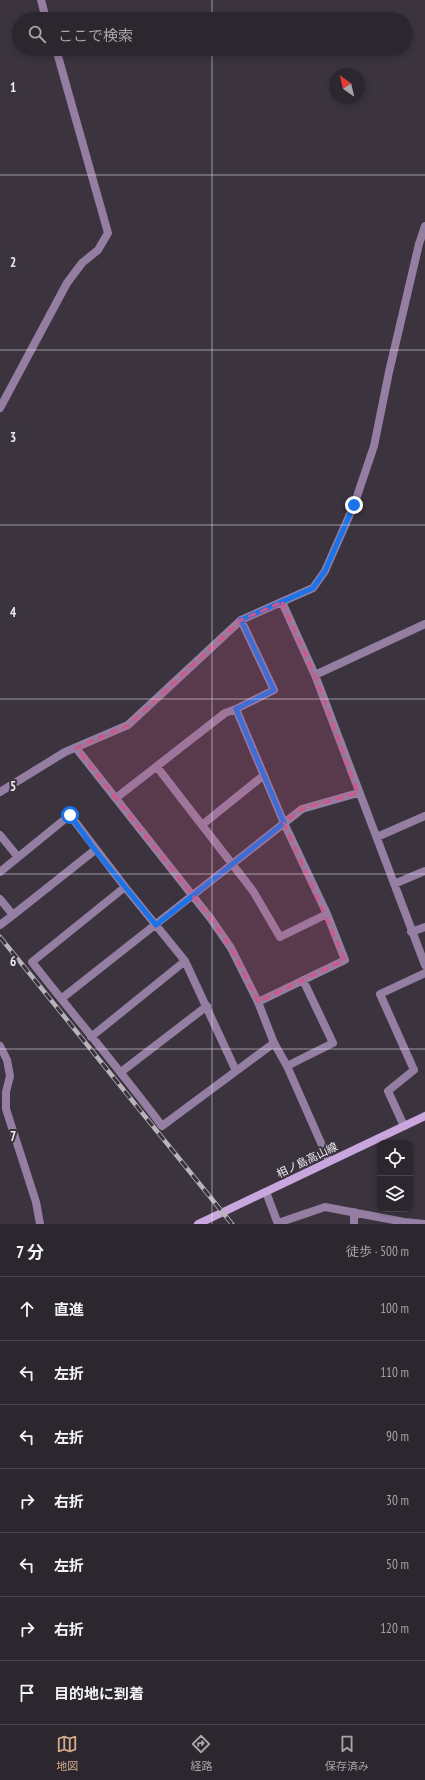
<!DOCTYPE html>
<html lang="ja">
<head>
<meta charset="utf-8">
<style>
  :root { --surface:#2c272f; --page:#38333b; --text:#f1f3f6; --muted:#a6a5aa; --line:#48444b; --accent:#d6ab8b }
  body { margin:0; font-family:"PT Sans Narrow","Noto Sans JP",sans-serif; background:var(--page); color:var(--text) }
  .controls { position:absolute; right:12px; bottom:12px; display:grid; overflow:hidden; border-radius:8px; box-shadow:0 2px 6px #0003 }
  .controls button { width:36px; height:36px; display:grid; place-items:center; padding:0; border:0; border-bottom:1px solid var(--line); background:var(--surface); color:var(--text); font:20px sans-serif }
  .compass { position:absolute; left:329px; top:68px; width:36px; height:36px; border-radius:50%; background:var(--surface); box-shadow:0 2px 6px #0003; rotate:326deg }
  .stop { position:absolute; width:12px; height:12px; margin:-9px; border:3px solid #1a73e8; border-radius:50%; background:#fff }
  .stop.end { background:#1a73e8; border-color:#fff; box-shadow:0 1px 4px #0008 }
  .list { margin:0; padding:0; list-style:none }
  h2 { display:flex; justify-content:space-between; align-items:center; height:52px; margin:0; padding:0 16px; font-size:17px }
  h2 small { font-size:13px; font-weight:400; color:var(--muted) }
  .list li { display:grid; grid-template-columns:26px 1fr auto; gap:12px; align-items:center; box-sizing:border-box; height:64px; padding:0 16px; border-top:1px solid var(--line) }
  .list b { display:block; font-size:15px; white-space:nowrap }
  .list em { font-size:13px; font-style:normal; color:var(--muted) }
  .icon { flex:none; width:22px; height:22px; fill:none; stroke:currentColor; stroke-width:2; stroke-linecap:round; stroke-linejoin:round }
  .map { position:relative; flex:none; width:425px; height:1224px; overflow:hidden }
  .search { position:absolute; background:var(--surface); box-shadow:0 2px 6px #0003; left:12px; right:12px; top:12px; height:44px; display:flex; align-items:center; gap:10px; box-sizing:border-box; padding:0 14px; border-radius:22px; color:var(--muted); font-size:15px }
  .sheet { height:500px; background:var(--surface) }
  nav { display:flex; justify-content:space-around; align-items:center; box-sizing:border-box; height:56px; border-top:1px solid var(--line); background:var(--surface); font-size:11px; color:var(--muted) }
  nav a { display:grid; justify-items:center; gap:2px }
  nav .on { color:var(--accent) }
  .map>svg:first-child { display:block }
  .lines { fill:none; stroke-linecap:round; stroke-linejoin:round }
  .minor { stroke:#947ea2; stroke-width:8 }
  .tertiary { stroke:#947ea2; stroke-width:8 }
  .secondary { stroke:#c9a6de; stroke-width:8 }
  .rail-casing { stroke:#b9b4bc; stroke-width:4.5 }
  .rail { stroke:#3b343f; stroke-width:3; stroke-dasharray:9; stroke-linecap:butt }
  .route { stroke:#1a73e8; stroke-width:5 }
  .marked { fill:#d05788; fill-opacity:0.2; stroke:#d05788; stroke-width:3; stroke-dasharray:8 5; stroke-linejoin:round }
  .grid { fill:none; stroke:#f0ebf2; stroke-width:1; stroke-opacity:0.55 }
  .labels { text-anchor:middle; dominant-baseline:central; stroke-width:4; stroke-linejoin:round; paint-order:stroke }
  .street-label { font-size:11px; fill:#f0ebf2; stroke:#3b343f }
  .grid-label { font-size:13px; text-anchor:middle; font-weight:bold; fill:#f0ebf2; stroke:#3b343f; stroke-width:4; stroke-linejoin:round; paint-order:stroke }
</style>
</head>
<body>
<div class="map">
<svg width="425" height="1224" viewBox="0 0 425 1224">
  <rect width="100%" height="100%" fill="#3b343f"/>
  <g class="lines">
    <path class="minor" d="M41,0L46,19
      M0,408L67,283L82,263L98,250L108,233L56,49
      M282,602L315,675L425,965
      M315,675L425,624
      M157,767L253,891L280,937L327,914L284,823L236,709
      M0,792L65,752L128,725L241,620L313,588L325,571L354,505L374,446L389,372L419,244L425,226
      M116,798L225,713L236,709L274,690L241,620
      M202,825L264,775
      M0,835L18,857
      M377,837L425,816
      M0,872L70,815L125,887L185,961L236,1071
      M394,884L425,871
      M125,887L32,962C75,1017 120,1070 162,1126L274,1043
      M0,899L13,915L0,925
      M13,915L95,850
      M411,932L425,927
      M61,999L302,809L358,793
      M258,1002L345,960L327,914
      M91,1037L185,961
      M0,1046L7,1060L10,1076L6,1092V1109L36,1202L40,1224
      M287,1066L333,1043L303,980
      M121,1072L207,1006
      M404,1126L388,1091L414,1070L380,994L425,973
      M278,1223L325,1207L404,1222L425,1224
      M354,1224V1212"/>
    <path class="tertiary" d="M76,748L211,919L231,948L258,1002L274,1043L287,1066L329,1161
      M266,1192L278,1224"/>
    <path class="secondary" d="M198,1224L425,1116"/>
    <g class="rail-casing">
      <path id="rail" d="M0,937L232,1224"/>
    </g>
    <use href="#rail" class="rail"/>
  </g>
  <g class="lines">
    <path class="route" d="M70,815L95,850L156,925L284,823L236,709L274,690L241,620L313,588L325,571L354,505"/>
  </g>
  <path class="marked" d="M282,602L315,675L358,793L302,809L284,823L345,960L258,1002L231,948L211,919L76,748L128,725L241,620Z"/>
  <path class="grid" d="M212,0V19M212,49V1224M0,175H425M0,350H425M0,525H425M0,699H425M0,874H425M0,1049H425"/>
  <g class="labels">
    <g class="street-label">
      <text transform="translate(307 1160) rotate(-26)">相ノ島高山線</text>
    </g>
  </g>
  <g class="grid-label">
    <text x="13" y="92">1</text>
    <text x="13" y="267">2</text>
    <text x="13" y="442">3</text>
    <text x="13" y="617">4</text>
    <text x="13" y="791">5</text>
    <text x="13" y="966">6</text>
    <text x="13" y="1141">7</text>
  </g>
</svg>
<div class="controls">
<button><svg class="icon" aria-label="locate" viewBox="0 0 24 24"><circle cx="12" cy="12" r="6"/><path d="M12 2v4M12 18v4M2 12h4M18 12h4"/></svg></button>
<button><svg class="icon" aria-label="layers" viewBox="0 0 24 24"><path d="M12 4l9 5-9 5-9-5zM3 14l9 5 9-5"/></svg></button>
</div>
<svg class="compass" viewBox="-18 -18 36 36"><path d="M0-13l5 13h-10z" fill="#e53935"/><path d="M0 13l5-13h-10z" fill="#a6a5aa"/></svg>
<div class="stop" style="left:70px;top:815px"></div>
<div class="stop end" style="left:354px;top:505px"></div>
<div class="search"><svg class="icon" aria-label="search" viewBox="0 0 24 24"><circle cx="10" cy="10" r="6"/><path d="M15 15l6 6"/></svg>ここで検索</div>
</div>
<section class="sheet">
<h2>7 分<small>徒歩 · 500 m</small></h2>
<ul class="list">
<li><svg class="icon" aria-label="ahead" viewBox="0 0 24 24"><path d="M12 20V5M6 11l6-6 6 6"/></svg><div><b>直進</b></div><em>100 m</em></li>
<li><svg class="icon" aria-label="left" viewBox="0 0 24 24"><path d="M17 20v-9H6M10 6l-5 5 5 5"/></svg><div><b>左折</b></div><em>110 m</em></li>
<li><svg class="icon" aria-label="left" viewBox="0 0 24 24"><path d="M17 20v-9H6M10 6l-5 5 5 5"/></svg><div><b>左折</b></div><em>90 m</em></li>
<li><svg class="icon" aria-label="right" viewBox="0 0 24 24"><path d="M7 20v-9h11M14 6l5 5-5 5"/></svg><div><b>右折</b></div><em>30 m</em></li>
<li><svg class="icon" aria-label="left" viewBox="0 0 24 24"><path d="M17 20v-9H6M10 6l-5 5 5 5"/></svg><div><b>左折</b></div><em>50 m</em></li>
<li><svg class="icon" aria-label="right" viewBox="0 0 24 24"><path d="M7 20v-9h11M14 6l5 5-5 5"/></svg><div><b>右折</b></div><em>120 m</em></li>
<li><svg class="icon" aria-label="arrive" viewBox="0 0 24 24"><path d="M6 21V4h12l-3 4 3 4H6"/></svg><div><b>目的地に到着</b></div></li>
</ul>
</section>
<nav>
<a class="on"><svg class="icon" aria-label="map" viewBox="0 0 24 24"><path d="M3 6l6-2 6 2 6-2v14l-6 2-6-2-6 2zM9 4v14M15 6v14"/></svg>地図</a>
<a><svg class="icon" aria-label="directions" viewBox="0 0 24 24"><path d="M12 3l9 9-9 9-9-9zM9 14v-3h6M13 9l2 2-2 2"/></svg>経路</a>
<a><svg class="icon" aria-label="saved" viewBox="0 0 24 24"><path d="M7 4h10v16l-5-4-5 4z"/></svg>保存済み</a>
</nav>
</body>
</html>
